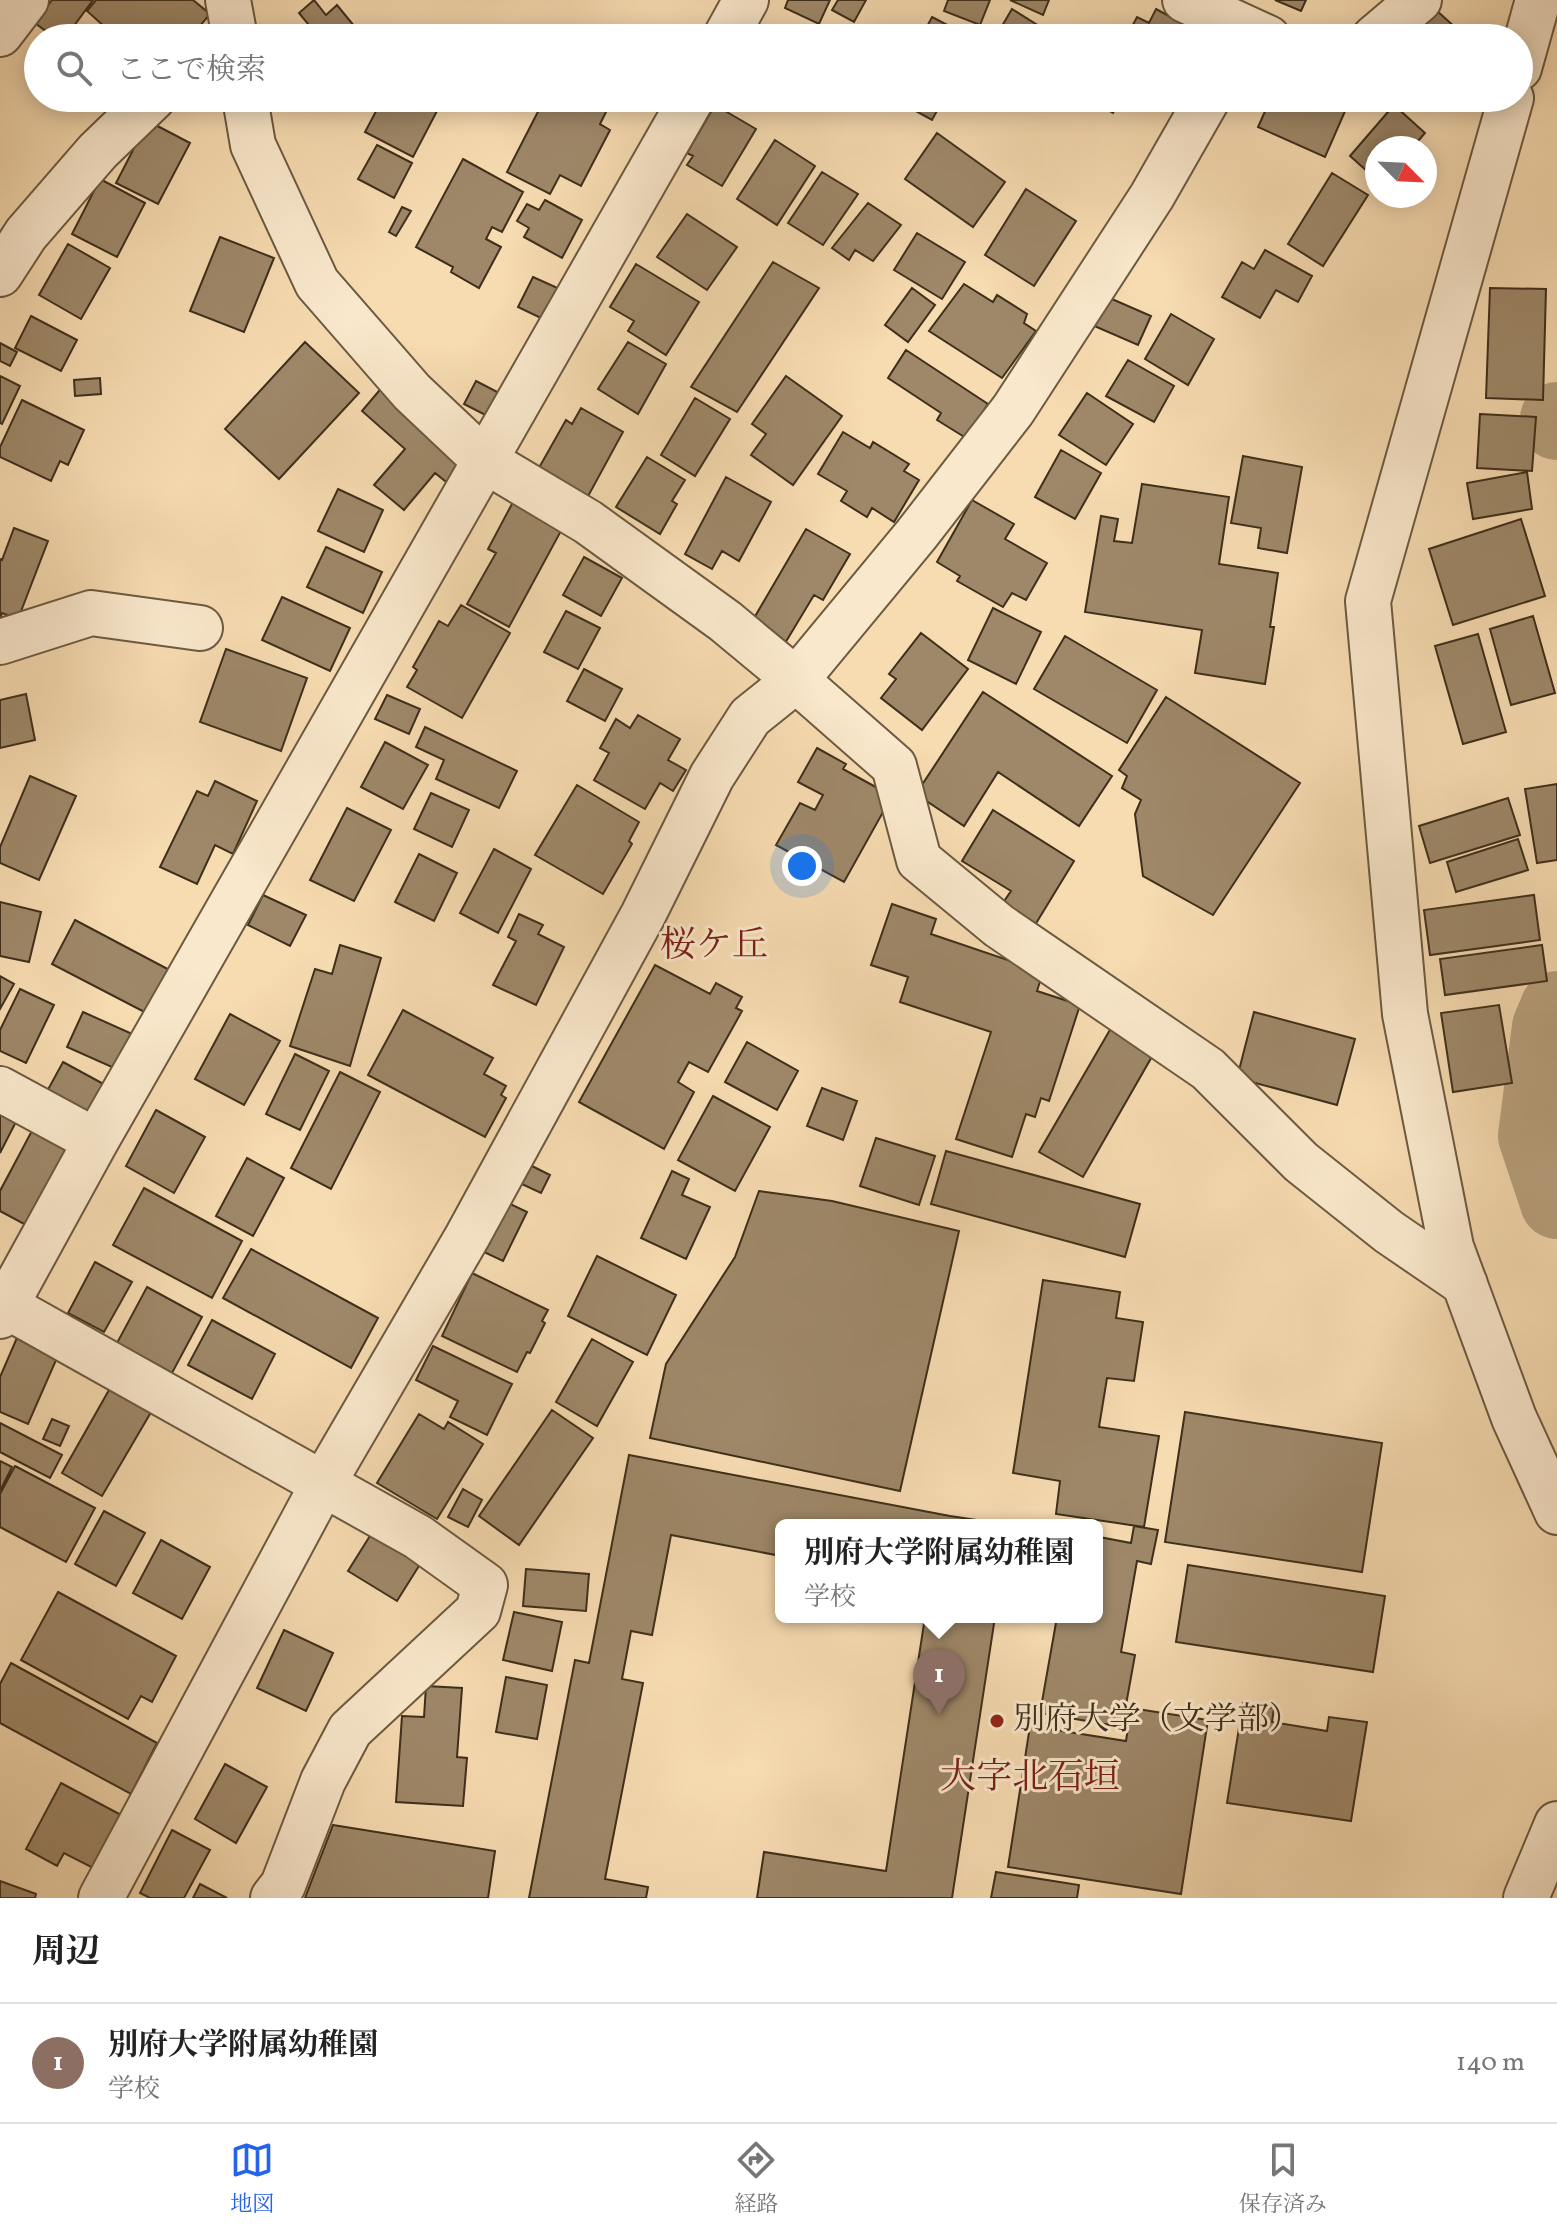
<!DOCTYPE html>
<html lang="ja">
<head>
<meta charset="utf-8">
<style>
  :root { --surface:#fff; --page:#f2f2f2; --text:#222; --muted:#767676; --line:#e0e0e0; --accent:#2563eb }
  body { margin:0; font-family:Vollkorn,"Noto Serif JP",serif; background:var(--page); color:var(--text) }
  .compass { position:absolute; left:1365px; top:136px; width:72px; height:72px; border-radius:50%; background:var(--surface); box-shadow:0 4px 20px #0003; rotate:114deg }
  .you { position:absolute; left:802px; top:866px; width:28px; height:28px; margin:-20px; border:6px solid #fff; border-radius:50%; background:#1a73e8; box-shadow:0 0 0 12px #1a73e833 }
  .badge { display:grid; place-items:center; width:52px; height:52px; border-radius:50%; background:var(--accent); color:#fff; font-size:26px; font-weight:700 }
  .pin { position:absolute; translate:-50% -66px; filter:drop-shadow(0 2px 4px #0008) }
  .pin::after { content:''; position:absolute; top:42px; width:28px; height:24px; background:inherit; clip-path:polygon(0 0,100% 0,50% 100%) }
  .popup { position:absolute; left:775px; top:1519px; width:328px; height:104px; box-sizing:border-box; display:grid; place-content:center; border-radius:12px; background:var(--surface); filter:drop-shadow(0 2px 6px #0005); font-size:26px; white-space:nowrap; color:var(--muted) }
  .popup b { font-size:30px; color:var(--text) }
  .popup::after { content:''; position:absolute; left:50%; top:100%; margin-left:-16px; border:16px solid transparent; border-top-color:var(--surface) }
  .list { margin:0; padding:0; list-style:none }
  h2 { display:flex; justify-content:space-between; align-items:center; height:104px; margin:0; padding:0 32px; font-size:34px }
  h2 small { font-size:26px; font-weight:400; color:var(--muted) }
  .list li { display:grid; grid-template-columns:52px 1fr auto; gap:24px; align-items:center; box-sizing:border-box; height:120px; padding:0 32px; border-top:2px solid var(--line) }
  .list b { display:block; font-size:30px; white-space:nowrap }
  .list p { margin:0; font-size:26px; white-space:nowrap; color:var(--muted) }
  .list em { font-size:26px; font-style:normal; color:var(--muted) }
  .icon { flex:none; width:44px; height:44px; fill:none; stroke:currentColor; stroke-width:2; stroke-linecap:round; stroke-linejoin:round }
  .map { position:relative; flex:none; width:1557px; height:1898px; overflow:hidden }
  .search { position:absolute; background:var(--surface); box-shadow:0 4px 20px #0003; left:24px; right:24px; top:24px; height:88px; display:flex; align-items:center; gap:20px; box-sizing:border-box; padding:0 28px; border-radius:44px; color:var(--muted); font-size:30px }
  .sheet { height:224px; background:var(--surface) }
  nav { display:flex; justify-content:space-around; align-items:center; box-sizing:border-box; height:112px; border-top:2px solid var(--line); background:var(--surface); font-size:22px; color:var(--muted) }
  nav a { display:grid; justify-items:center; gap:4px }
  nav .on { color:var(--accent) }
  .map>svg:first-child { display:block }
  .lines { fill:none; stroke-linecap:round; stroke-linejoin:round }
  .river { stroke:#b8a17e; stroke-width:74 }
  .building { fill:#9e8869; stroke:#3e2f1b; stroke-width:2 }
  .minor-casing { stroke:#6c5a40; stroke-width:48 }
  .minor { stroke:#fae8cc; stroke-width:44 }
  .poi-dot { fill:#8f2418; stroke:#fae8cc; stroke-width:3 }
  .labels { text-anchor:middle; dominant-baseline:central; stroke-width:6; stroke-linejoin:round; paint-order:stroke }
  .poi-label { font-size:32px; fill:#3e2f1b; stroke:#fae8cc; text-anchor:start }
  .quarter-label { font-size:36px; fill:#7a1f14; stroke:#fae8cc }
</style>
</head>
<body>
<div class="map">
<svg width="1557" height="1898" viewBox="0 0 1557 1898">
  <rect width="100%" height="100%" fill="#f7dbb1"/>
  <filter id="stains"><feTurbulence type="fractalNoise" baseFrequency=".0025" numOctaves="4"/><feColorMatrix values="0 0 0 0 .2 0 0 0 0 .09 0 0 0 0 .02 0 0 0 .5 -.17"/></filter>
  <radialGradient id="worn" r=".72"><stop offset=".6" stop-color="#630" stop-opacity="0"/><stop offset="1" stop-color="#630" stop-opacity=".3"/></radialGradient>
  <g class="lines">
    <path class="river" d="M1557,419V423
      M1557,1008L1549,1027L1535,1136L1557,1202"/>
  </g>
  <path class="building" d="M52,0H93L65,38H55L35,23Z
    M96,0H193L210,14L190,38H98L106,28L87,11Z
    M314,0L326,15L337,5L364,38H293L309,25L299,13Z
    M788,0H830L819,24L785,8Z
    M838,0H866L854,22L832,10Z
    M948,0H990L980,25L944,11Z
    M1010,0H1049L1043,15Z
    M1275,0H1306L1301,11Z
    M1012,9L1047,31L1043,38H995Z
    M1156,9L1195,30L1191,38H1126L1137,17L1149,23Z
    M1436,10L1467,38H1411Z
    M932,17L972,38H921Z
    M383,98H412L437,111L413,157L365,132Z
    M545,98H599L610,104L600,124L610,130L581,186L560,175L550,194L507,172Z
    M892,98H944L932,120Z
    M1086,98H1121L1113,113Z
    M1271,98H1322L1346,109L1325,157L1258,127Z
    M715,105L756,129L722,186L687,165L693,156L687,153Z
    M1394,105L1425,133L1412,148H1377V180L1350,156Z
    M148,121L190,143L158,204L116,183Z
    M937,133L1005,182L973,227L905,179Z
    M775,140L815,166L777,225L737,199Z
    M377,145L412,163L394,198L358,179Z
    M463,159L523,192L502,232L492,227L486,239L501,247L479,288L451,272L453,267L416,247Z
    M822,172L858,194L823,245L788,223Z
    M1332,173L1368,195L1323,266L1288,244Z
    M100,179L145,203L117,257L72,234Z
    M1026,189L1076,221L1034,286L985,255Z
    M545,200L582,220L562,258L524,237L529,228L517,221L527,204L539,210Z
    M868,203L901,225L873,261L855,250L849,260L832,248Z
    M402,207L411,211L396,236L389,232Z
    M687,214L737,247L707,290L657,257Z
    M917,233L965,262L942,299L894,270Z
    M220,237L274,258L244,332L190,311Z
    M68,244L110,268L81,319L39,295Z
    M1265,250L1312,276L1298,302L1276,290L1260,318L1222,297L1242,262L1254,269Z
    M773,262L819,288L737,412L691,387Z
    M636,264L699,302L666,355L628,331L634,321L610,307Z
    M533,277L562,290L547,321L518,307Z
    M964,284L993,302L997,295L1027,314L1024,323L1036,331L1002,378L929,331Z
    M912,288L935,305L908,342L885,325Z
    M1490,288L1546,289L1543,400L1486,398Z
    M1105,296L1151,316L1138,345L1092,325Z
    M1171,314L1214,339L1188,385L1145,359Z
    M31,316L77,340L61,371L15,348Z
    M305,342L359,393L279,479L225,429Z
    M628,342L666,364L638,414L598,389Z
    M0,343L17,352L10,366L0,361Z
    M906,350L988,404L966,438L937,420L941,413L888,378Z
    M1128,360L1174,386L1154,422L1106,396Z
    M0,376L20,386L2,424L0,423Z
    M786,376L842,416L793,485L751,455L766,434L752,424Z
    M100,378L101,394L75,396L74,380Z
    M476,381L509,398L497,421L464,404Z
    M384,385L476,465L455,489L435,473L404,510L374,485L405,449L362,411Z
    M1087,393L1133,424L1106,465L1059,435Z
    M695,398L730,419L695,476L661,455Z
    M22,400L84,430L68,465L60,461L51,481L0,457V447Z
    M581,408L623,432L586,500L536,473L566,420L572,424Z
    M1480,414L1536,417L1532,471L1477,468Z
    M843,432L870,448L873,442L909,464L904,471L919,480L894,522L872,508L867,517L841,501L847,491L818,474Z
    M1061,450L1101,473L1075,519L1035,497Z
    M1243,456L1302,467L1287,553L1258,548L1261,528L1231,523Z
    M647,457L685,480L672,501L677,504L660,534L616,507Z
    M1527,472L1532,509L1473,519L1467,483Z
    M726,477L771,502L739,561L722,551L712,569L685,554Z
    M1142,484L1229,497L1219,564L1278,573L1270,627H1274L1265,684L1195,673L1202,630L1085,612L1101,516L1118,519L1114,541L1132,543Z
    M338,489L383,510L364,552L318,531Z
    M972,500L1014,524L1005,539L1047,563L1026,600L1012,593L1003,607L957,581L960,576L937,562Z
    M513,502L562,529L509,627L467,604L496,553L488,549Z
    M1521,519L1545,596L1453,625L1429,549Z
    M14,528L48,541L18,619L2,613L0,619V559L2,560Z
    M806,529L850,554L823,600L814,595L784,645L750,625Z
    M326,547L382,572L363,613L307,587Z
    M584,557L622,578L601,616L563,595Z
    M282,597L350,628L330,671L262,640Z
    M461,605L510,633L462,718L407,687L417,670L413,667L439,621L448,626Z
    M993,608L1041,632L1016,684L968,660Z
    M566,611L600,628L578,669L544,652Z
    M1533,616L1555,693L1511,705L1490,629Z
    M921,633L968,669L922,730L881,698L896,679L889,674Z
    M1478,634L1506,732L1463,744L1435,646Z
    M1065,636L1157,690L1127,743L1034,689Z
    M226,649L307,678L281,751L200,722Z
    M584,669L622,689L605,721L567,701Z
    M983,692L1112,776L1079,826L998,772L964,826L916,794Z
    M26,694L35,740L0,748V700Z
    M387,695L420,709L409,734L375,719Z
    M1166,697L1300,783L1213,915L1143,876L1135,814L1141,800L1122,788L1127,776L1119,770Z
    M638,715L680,739L668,760L686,770L673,791L660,783L645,809L594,780L609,753L600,748L616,719L630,728Z
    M425,727L517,771L499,808L436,779L444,760L416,747Z
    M385,742L428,765L403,809L361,787Z
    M817,748L846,764L843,769L892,796L844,882L776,845L800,803L815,810L823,795L798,782Z
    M30,776L76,796L39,880L0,863V847Z
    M215,781L257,801L233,854L215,845L197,884L160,867L197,791L208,796Z
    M1557,784V860L1537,863L1525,789Z
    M577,785L639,822L629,841L632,844L603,894L535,855Z
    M431,793L469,810L452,847L414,829Z
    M1508,798L1520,835L1430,863L1419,826Z
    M347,808L391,830L354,901L310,880Z
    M993,810L1074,861L1032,930L998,910L1011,891L962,861Z
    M1518,839L1528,870L1456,892L1447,862Z
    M494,849L531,869L498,933L460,913Z
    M419,854L457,873L434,921L395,902Z
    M263,895L306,915L290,946L248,925Z
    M1534,895L1540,940L1430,955L1424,910Z
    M0,902L41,912L29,962L0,956Z
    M892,904L936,919L931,934L1043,972L1037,991L1080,1005L1049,1101L1041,1098L1035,1117L1026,1114L1012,1157L956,1139L991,1032L900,1002L908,977L871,965Z
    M519,914L543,925L538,934L564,947L536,1005L493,985L516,941L508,937Z
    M75,920L177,974L154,1017L52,964Z
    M340,945L381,958L350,1066L290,1046L315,969L332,974Z
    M1542,945L1547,981L1445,995L1440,959Z
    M655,965L710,994L716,983L742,997L736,1008L742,1011L708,1072L689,1062L678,1082L694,1092L664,1149L579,1102Z
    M0,976L14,984L0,1009Z
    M20,989L54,1005L26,1063L0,1051V1030Z
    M1499,1005L1512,1083L1453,1092L1441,1013Z
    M403,1010L493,1058L484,1074L506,1086L501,1095L506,1098L485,1137L368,1075Z
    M83,1012L139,1037L123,1072L67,1047Z
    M1254,1012L1355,1039L1337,1105L1237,1078Z
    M230,1014L280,1041L244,1105L195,1079Z
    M1111,1028L1154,1053L1083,1177L1039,1152Z
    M747,1042L798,1071L777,1110L725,1082Z
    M295,1054L329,1071L300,1130L266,1114Z
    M63,1062L109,1087L91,1120L45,1095Z
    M340,1072L380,1092L331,1189L291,1168Z
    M822,1088L857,1101L843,1140L807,1126Z
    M713,1096L770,1127L735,1191L678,1160Z
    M0,1106L19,1116L0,1153Z
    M156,1110L205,1137L174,1193L126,1166Z
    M35,1125L81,1149L37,1231L0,1211V1191Z
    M876,1138L935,1156L919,1205L860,1186Z
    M946,1151L1140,1204L1125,1257L931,1204Z
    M247,1158L284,1178L253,1236L216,1216Z
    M520,1160L550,1175L541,1193L511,1179Z
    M672,1171L689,1179L682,1195L710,1207L686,1259L641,1238Z
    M144,1188L242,1241L212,1298L113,1245Z
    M759,1191L832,1201L959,1231L900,1491L650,1438L666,1364L735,1257Z
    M508,1203L527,1212L503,1261L471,1246Z
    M251,1249L378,1318L351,1368L223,1298Z
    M597,1256L676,1295L647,1355L568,1316Z
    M95,1262L132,1282L104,1332L68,1313Z
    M472,1273L548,1310L542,1321L545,1323L530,1353L527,1352L517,1372L442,1336Z
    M1043,1280L1120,1292L1116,1318L1143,1322L1134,1381L1107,1378L1099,1427L1159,1436L1144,1527L1056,1514L1060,1481L1013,1473Z
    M147,1287L202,1317L172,1373L117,1343Z
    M212,1320L275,1354L252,1399L188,1365Z
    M19,1333L60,1351L28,1424L0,1412V1377Z
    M592,1339L633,1362L597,1426L556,1402Z
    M433,1346L512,1384L487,1435L450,1417L458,1401L416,1380Z
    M113,1383L154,1407L102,1496L62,1473Z
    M552,1410L593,1438L519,1545L479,1516Z
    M1185,1412L1382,1443L1362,1572L1165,1542Z
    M419,1414L444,1429L448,1422L483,1444L437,1519L377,1483Z
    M52,1419L69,1426L60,1446L43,1439Z
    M0,1423L62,1455L50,1478L0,1452Z
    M629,1455L950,1516L1010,1525H781V1556L671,1535L652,1635L631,1631L622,1679L643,1683L605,1879L648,1887L646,1898H529L575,1660L589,1663Z
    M0,1461L12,1467L0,1491Z
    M15,1466L95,1508L66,1562L0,1527V1494Z
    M463,1489L482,1500L468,1527L448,1517Z
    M104,1511L145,1533L116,1586L75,1564Z
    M1134,1526L1158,1530L1151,1564L1137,1561L1121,1652L1135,1655L1122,1727L1040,1713L1057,1617H1097V1544L1099,1537L1131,1543Z
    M373,1531L422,1561L397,1601L348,1571Z
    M161,1540L210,1567L182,1619L133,1593Z
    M1188,1565L1385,1596L1373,1672L1176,1642Z
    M526,1569L589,1574L586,1611L523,1606Z
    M58,1592L176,1656L152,1702L141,1696L128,1719L21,1660Z
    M514,1612L562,1622L552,1671L503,1660Z
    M925,1617H995L952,1898H757L764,1852L886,1871Z
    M284,1630L333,1653L306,1711L257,1688Z
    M11,1663L157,1743L131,1794L0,1723V1684Z
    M506,1677L547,1685L537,1739L496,1732Z
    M426,1686L462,1688L457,1757L467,1758L463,1806L396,1802L402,1716L424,1717Z
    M1243,1703L1274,1708L1272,1722L1327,1731L1329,1717L1367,1722L1351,1821L1227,1803Z
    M1131,1708L1208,1720L1181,1894L1008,1867L1030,1726L1126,1741Z
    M225,1764L267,1787L236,1843L195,1819Z
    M61,1783L123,1816L95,1869L64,1853L57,1866L26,1849Z
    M333,1825L495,1851L488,1898H305Z
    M172,1830L210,1850L184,1898H150L140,1893Z
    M996,1872L1079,1885L1077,1898H991Z
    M0,1881L36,1894L35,1898H0Z
    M200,1884L227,1898H193Z"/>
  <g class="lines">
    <g class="minor-casing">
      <path id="minor" d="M228,0L235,38
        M1185,0L1268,38
        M0,34L26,0
        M725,38L746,0
        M1374,38L1419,0
        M1519,68L1538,0
        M245,98L253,145L317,283L412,392L484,460L588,522L725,621L796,680L894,766L919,860L999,926L1208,1069L1301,1162L1389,1232L1465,1284
        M1511,98L1368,601L1405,1014L1451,1247L1514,1418L1557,1512
        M0,274L26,234L98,151L153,98
        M0,642L91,613L200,628
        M0,1089L96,1141
        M6,1306L418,1537L485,1585L478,1611L350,1730L323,1781L283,1885L273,1898
        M0,1316L96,1141L692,98
        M101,1898L324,1482L467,1237L643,915L712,776L750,717L796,680L916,535L1013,410L1152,196L1208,98
        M1526,1898L1557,1824"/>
    </g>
    <use href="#minor" class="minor"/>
  </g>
  <circle class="poi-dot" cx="997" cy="1721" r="8"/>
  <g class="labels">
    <g class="poi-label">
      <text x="1013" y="1721">別府大学（文学部）</text>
    </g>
    <g class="quarter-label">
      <text x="714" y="947">桜ケ丘</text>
      <text x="1030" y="1779">大字北石垣</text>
    </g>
  </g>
  <rect width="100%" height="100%" filter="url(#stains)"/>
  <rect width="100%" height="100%" fill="url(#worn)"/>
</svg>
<svg class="compass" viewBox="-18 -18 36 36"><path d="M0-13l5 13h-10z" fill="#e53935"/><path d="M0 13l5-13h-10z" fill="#767676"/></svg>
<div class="you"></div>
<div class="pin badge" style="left:939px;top:1715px;background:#8d6e63">1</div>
<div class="popup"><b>別府大学附属幼稚園</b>学校</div>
<div class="search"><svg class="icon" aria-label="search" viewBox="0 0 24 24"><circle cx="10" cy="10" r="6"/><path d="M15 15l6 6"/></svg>ここで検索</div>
</div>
<section class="sheet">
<h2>周辺<small></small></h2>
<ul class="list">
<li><span class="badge" style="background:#8d6e63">1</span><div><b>別府大学附属幼稚園</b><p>学校</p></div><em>140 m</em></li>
</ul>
</section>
<nav>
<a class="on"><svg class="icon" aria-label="map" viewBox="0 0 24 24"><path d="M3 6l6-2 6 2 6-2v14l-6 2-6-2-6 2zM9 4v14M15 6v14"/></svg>地図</a>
<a><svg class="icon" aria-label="directions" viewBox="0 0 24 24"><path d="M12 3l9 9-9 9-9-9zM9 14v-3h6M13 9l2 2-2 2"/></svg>経路</a>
<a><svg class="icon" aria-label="saved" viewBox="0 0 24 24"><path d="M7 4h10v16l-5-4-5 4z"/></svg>保存済み</a>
</nav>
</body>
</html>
